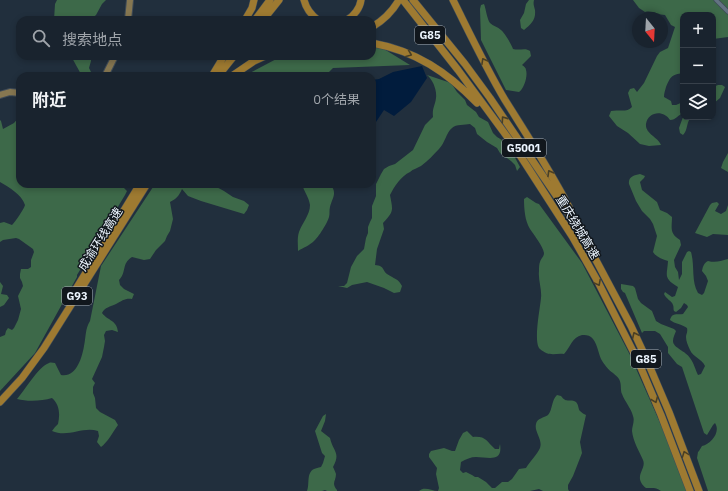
<!DOCTYPE html>
<html lang="zh">
<head>
<meta charset="utf-8">
<style>
  :root { --surface:#19232e; --page:#222b36; --text:#f1f3f6; --muted:#9fa4aa; --line:#37404a }
  body { margin:0; font-family:"IBM Plex Sans","Noto Sans SC",sans-serif; background:var(--page); color:var(--text) }
  .controls { position:absolute; right:12px; top:12px; display:grid; overflow:hidden; border-radius:8px; box-shadow:0 2px 6px #0003 }
  .controls button { width:36px; height:36px; display:grid; place-items:center; padding:0; border:0; border-bottom:1px solid var(--line); background:var(--surface); color:var(--text); font:20px sans-serif }
  .compass { position:absolute; left:632px; top:12px; width:36px; height:36px; border-radius:50%; background:var(--surface); box-shadow:0 2px 6px #0003; rotate:162deg }
  .list { margin:0; padding:0; list-style:none }
  h2 { display:flex; justify-content:space-between; align-items:center; height:52px; margin:0; padding:0 16px; font-size:17px }
  h2 small { font-size:13px; font-weight:400; color:var(--muted) }
  .icon { flex:none; width:22px; height:22px; fill:none; stroke:currentColor; stroke-width:2; stroke-linecap:round; stroke-linejoin:round }
  .map { position:relative; flex:none; width:728px; height:491px; overflow:hidden }
  .search { position:absolute; background:var(--surface); box-shadow:0 2px 6px #0003; left:16px; top:16px; width:360px; height:44px; display:flex; align-items:center; gap:10px; box-sizing:border-box; padding:0 14px; border-radius:12px; color:var(--muted); font-size:15px }
  .panel { position:absolute; background:var(--surface); box-shadow:0 2px 6px #0003; left:16px; top:72px; width:360px; height:116px; border-radius:12px }
  .map>svg:first-child { display:block }
  .forest { fill:#3d6949 }
  .water { fill:#011c3d }
  .lines { fill:none; stroke-linecap:round; stroke-linejoin:round }
  .minor-casing { stroke:#404c58; stroke-width:5 }
  .primary-casing { stroke:#404c58; stroke-width:8 }
  .motorway-casing { stroke:#404c58; stroke-width:8 }
  .minor { stroke:#637382; stroke-width:3.5 }
  .primary { stroke:#867751; stroke-width:6 }
  .motorway { stroke:#9e7a31; stroke-width:7 }
  .oneway { stroke:#493f25 }
  .labels { text-anchor:middle; dominant-baseline:central; stroke-width:3; stroke-linejoin:round; paint-order:stroke }
  .shield { fill:#11171d; stroke:#aab2ba; stroke-width:1 }
  .shield-label { font-size:11px; font-weight:bold; fill:#ecf5fe }
  .street-label { font-size:12px; fill:#ecf5fe; stroke:#11171d }
</style>
</head>
<body>
<div class="map">
<svg width="728" height="491" viewBox="0 0 728 491">
  <rect width="100%" height="100%" fill="#212f3d"/>
  <path class="forest" d="M57,0H106L102,4L96,15L90,20H54L55,4Z
    M529,0H534C533,4 534,6 535,10C536,20 531,24 524,30L521,28L520,20L524,13L526,4Z
    M633,0H728V37L713,39V15H683V73C671,75 671,76 666,87C665,91 664,93 664,97L671,101L672,105H676L683,102V113C678,115 676,120 670,120C664,110 648,111 646,124C645,134 658,137 661,145L649,146L640,144L628,133L617,126L609,116L611,111C618,109 627,113 632,107L628,93L630,89L634,88L637,92L644,83L657,56L660,52L668,48L675,27L671,25L665,15C658,15 653,10 645,12L639,8Z
    M484,4C486,9 487,19 490,23C493,26 498,27 501,30C504,32 512,45 513,49C520,51 525,47 530,51L531,56L522,65C524,66 526,68 526,70C528,76 524,89 519,92L506,90L481,40L480,9L481,5Z
    M372,46L384,49L410,65L333,68L325,76H244L282,56H372Z
    M71,56H91V61L89,68L91,72L96,76H82Z
    M427,75L451,83L457,92L465,100L467,105L476,112L479,117L488,122L493,133L497,137L502,140L508,149L512,152L520,167L517,171L515,165L511,161L500,153L497,148L487,142L477,134L475,128L470,124C465,125 456,124 452,128C446,133 445,143 439,149C433,155 428,161 421,166C418,168 413,169 410,172C401,176 394,187 390,195C393,211 394,211 383,223L384,229L377,249L375,265C385,266 382,270 387,274C394,279 398,278 402,286L400,292L394,293L384,288L367,282L352,285L347,288L338,286H344L347,283L351,267L357,256L364,249L366,238L368,233V227L370,222L372,218V206L376,196V184L381,174L384,169L389,166L395,164L413,150L425,125L433,117C432,108 435,106 436,98C437,90 433,80 427,75Z
    M718,85H722L725,87L720,98L713,104V87Z
    M20,116V184H114L124,188L127,191L125,195L77,275V277L35,353L0,391V337L5,335L6,331L8,328L12,330L14,328L18,320L21,309L18,296L23,286L22,282L20,278V274L21,269H28L31,267V260L34,252L33,249L19,239L16,238L3,240L0,242V223L4,222L12,225C15,222 24,209 25,205C21,194 10,188 0,182V120L1,121L3,129L14,123Z
    M683,117H691C686,123 688,130 683,135L680,133L679,128Z
    M728,153V172L721,168L723,162Z
    M640,174L645,176L644,178L640,182L642,190L657,202L660,210L667,213L672,217C672,228 669,233 680,240L681,245L674,260L675,267L678,272L679,280L682,274V262L687,252L689,251L691,252C695,266 691,281 698,293L702,295L704,293L708,281L706,276L702,271C703,266 704,263 708,261C716,263 720,261 728,259V491H708L697,458L698,452L699,451L702,446C711,444 721,432 715,423L713,425L707,435L704,433L682,367L677,364L668,353V347L660,334L655,331H644L642,333L625,293L623,292L621,289V284L633,286L635,288L638,299L641,303L652,311L656,321L661,324L674,329L676,331C675,334 673,337 673,341C673,348 686,351 690,358C694,363 695,369 698,375L701,374L705,366C702,359 693,357 690,350C688,346 686,341 686,337C686,334 688,332 687,328C682,324 675,324 670,320C672,312 677,315 683,314L688,307L687,305L684,303L681,308L676,312L674,311C673,309 674,307 673,305C672,301 666,299 664,294L665,292L672,297L675,296L678,287C663,278 667,276 668,261C662,259 656,257 653,252L657,236L653,224L650,219L642,211L636,201L629,184C628,177 634,175 640,174Z
    M155,184H211L224,191L233,197L244,201L249,205L247,210L244,214L201,201L188,196L182,189C179,196 176,199 170,202L173,219L170,231L167,236L165,241L156,250L150,259L144,260L132,257C121,264 127,272 119,280L120,285L124,289L134,294L132,299C125,298 122,301 116,304C110,307 105,307 102,313C108,321 117,320 118,332L112,330L106,331L104,335L105,341L104,347L102,357L92,379L95,383L93,387V393L95,398L96,408L100,412L115,420L118,425C113,432 107,443 101,447L97,442L99,436L98,431C83,426 68,438 52,431L55,427L58,424C60,415 60,405 52,398C42,401 28,402 17,399C25,390 38,367 49,363C51,362 53,363 55,363L61,375C76,378 82,358 84,346C86,337 85,329 90,321L101,266Z
    M302,184H330C338,193 332,198 330,207C329,210 330,214 329,217C328,222 318,238 314,241C310,245 303,248 298,251C298,245 297,238 299,232C302,223 310,215 310,205C309,197 304,192 302,184Z
    M527,197L536,203L539,204L582,263L630,355L681,470L691,491H661C656,487 652,488 646,488C632,476 647,470 643,460C639,451 633,441 632,431C632,426 635,421 633,416C631,408 625,402 622,394C620,390 622,384 619,379C618,377 615,375 613,373C608,370 604,364 601,359C598,352 597,342 591,337C588,335 585,335 582,335C572,337 570,348 564,354C555,353 549,357 540,349C533,343 540,309 541,298C542,289 538,280 539,271C539,268 539,264 540,262C541,258 544,257 544,253C543,246 534,235 530,229C525,221 524,209 524,199Z
    M717,202L719,204L715,211L721,214L726,211L728,205V235L713,234L707,237L695,233L710,205L712,203Z
    M0,282L3,286L1,294L7,295L9,298L4,305L0,307Z
    M557,395L561,396C567,404 570,398 576,402C579,405 578,409 580,411C582,413 584,414 586,415L580,442L582,453L573,476L568,485V489L569,491H543L539,489L530,491H419C425,486 431,491 438,491L439,488L436,474L437,468L432,461L429,457V454L431,451L444,448L452,451H455L459,440L463,433L467,431L473,437C486,436 486,441 495,449H499L500,444C503,463 488,457 476,457C471,457 466,459 461,462L460,470L463,473L466,472L472,475L475,477H478L486,482L492,488H495L502,482H508L512,479L519,469L526,468C530,461 537,455 540,448C543,439 534,432 536,424C537,418 544,418 548,415C553,409 551,401 557,395Z
    M326,414L325,421L321,431L330,438C333,452 341,452 333,467C334,469 335,471 336,474C336,481 331,483 337,490V491H327L325,490L322,491H307C310,484 306,473 314,469C316,468 318,468 321,467L323,463L325,456L322,453L315,431L323,416Z"/>
  <path class="water" d="M422,66L427,78L411,102L394,116L384,110L372,128V80L379,79L393,72Z"/>
  <g class="lines">
    <g class="minor-casing">
      <path id="minor" d="M716,0L728,12"/>
    </g>
    <g class="primary-casing">
      <path id="primary" d="M128,20L130,0
        M105,76L115,56
        M0,95L10,92L20,93"/>
    </g>
    <g class="motorway-casing">
      <path id="motorway" d="M304,0C306,8 311,15 318,20
        M403,0L458,70L514,146L572,236L598,282L638,361L661,415L690,491
        M413,0L465,64L490,98L581,232L631,326L646,358L669,412L699,491
        M453,0C470,34 486,68 505,100C527,135 550,170 569,207
        M245,20L252,8L254,0
        M255,20L270,0
        M263,20L279,0
        M347,20C354,16 360,8 361,0
        M372,27C384,20 392,12 399,0
        M372,43C416,51 447,72 477,103
        M212,76L224,56
        M218,76L234,56
        M232,76L254,61L265,56
        M71,297L140,184
        M0,402L22,378L44,348L147,184"/>
    </g>
    <use href="#minor" class="minor"/>
    <use href="#primary" class="primary"/>
    <use href="#motorway" class="motorway"/>
  </g>
  <defs><path id="oneway-chevron" d="M-2-3.5L2.5 0L-2 3.5" fill="none" stroke-width="1.6" stroke-linecap="round" stroke-linejoin="round"/></defs>
  <g class="oneway">
    <use href="#oneway-chevron" transform="translate(409 54) rotate(22)"/>
    <use href="#oneway-chevron" transform="translate(484 61) rotate(-119)"/>
    <use href="#oneway-chevron" transform="translate(504 119) rotate(-125)"/>
    <use href="#oneway-chevron" transform="translate(550 173) rotate(-120)"/>
    <use href="#oneway-chevron" transform="translate(598 283) rotate(62)"/>
    <use href="#oneway-chevron" transform="translate(635 335) rotate(-115)"/>
    <use href="#oneway-chevron" transform="translate(655 400) rotate(68)"/>
    <use href="#oneway-chevron" transform="translate(685 454) rotate(-111)"/>
  </g>
  <g class="labels">
    <g class="shield">
      <rect x="415" y="26" width="30" height="18" rx="3"/>
      <rect x="502" y="139" width="44" height="18" rx="3"/>
      <rect x="62" y="287" width="30" height="18" rx="3"/>
      <rect x="631" y="350" width="30" height="18" rx="3"/>
    </g>
    <g class="shield-label">
      <text x="430" y="35">G85</text>
      <text x="524" y="148">G5001</text>
      <text x="77" y="296">G93</text>
      <text x="646" y="359">G85</text>
    </g>
    <g class="street-label">
      <text transform="translate(578 227) rotate(59)">重庆绕城高速</text>
      <text transform="translate(100 239) rotate(-58)">成渝环线高速</text>
    </g>
  </g>
</svg>
<div class="controls">
<button>+</button>
<button>−</button>
<button><svg class="icon" aria-label="layers" viewBox="0 0 24 24"><path d="M12 4l9 5-9 5-9-5zM3 14l9 5 9-5"/></svg></button>
</div>
<svg class="compass" viewBox="-18 -18 36 36"><path d="M0-13l5 13h-10z" fill="#e53935"/><path d="M0 13l5-13h-10z" fill="#9fa4aa"/></svg>
<div class="search"><svg class="icon" aria-label="search" viewBox="0 0 24 24"><circle cx="10" cy="10" r="6"/><path d="M15 15l6 6"/></svg>搜索地点</div>
<section class="panel">
<h2>附近<small>0个结果</small></h2>
<ul class="list">
</ul>
</section>
</div>
</body>
</html>
